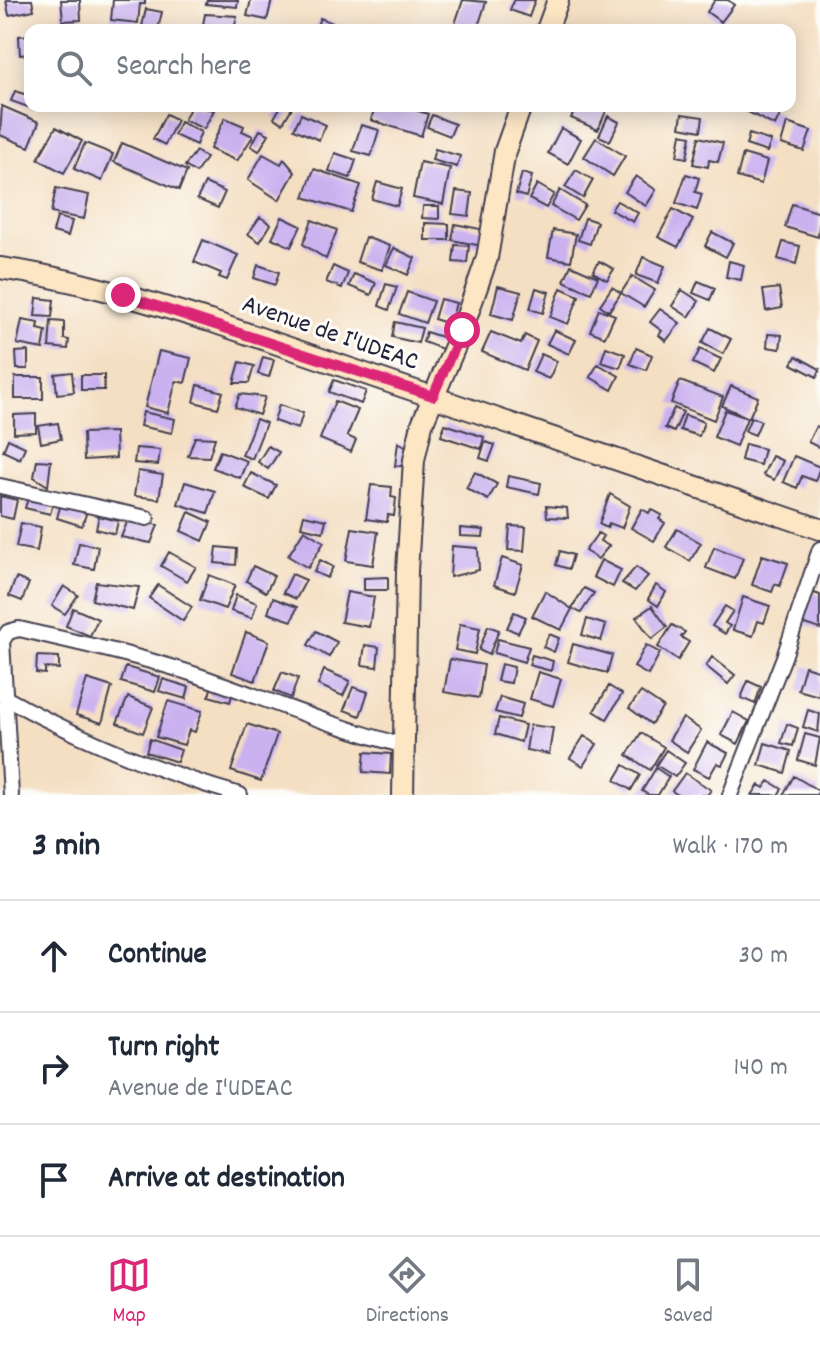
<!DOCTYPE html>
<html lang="en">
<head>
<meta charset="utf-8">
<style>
  :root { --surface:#fff; --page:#f2f2f3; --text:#1f2937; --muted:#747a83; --line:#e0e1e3; --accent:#db2777 }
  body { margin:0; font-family:Dekko,sans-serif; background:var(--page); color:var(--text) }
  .stop { position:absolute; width:24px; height:24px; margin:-18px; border:6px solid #db2777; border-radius:50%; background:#fff }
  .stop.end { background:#db2777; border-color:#fff; box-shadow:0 2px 8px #0008 }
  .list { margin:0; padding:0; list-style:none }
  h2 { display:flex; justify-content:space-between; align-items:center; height:104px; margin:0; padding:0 32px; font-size:34px }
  h2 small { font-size:26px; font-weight:400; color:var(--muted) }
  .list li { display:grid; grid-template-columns:52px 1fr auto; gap:24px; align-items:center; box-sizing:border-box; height:112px; padding:0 32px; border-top:2px solid var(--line) }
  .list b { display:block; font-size:30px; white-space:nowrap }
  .list p { margin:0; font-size:26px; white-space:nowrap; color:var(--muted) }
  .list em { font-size:26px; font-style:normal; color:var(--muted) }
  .icon { flex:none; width:44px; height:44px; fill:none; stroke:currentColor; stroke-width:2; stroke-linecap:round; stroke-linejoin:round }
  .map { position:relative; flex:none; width:820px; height:795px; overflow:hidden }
  .search { position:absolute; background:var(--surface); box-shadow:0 4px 20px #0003; left:24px; right:24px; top:24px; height:88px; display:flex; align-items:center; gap:20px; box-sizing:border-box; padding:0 28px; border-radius:16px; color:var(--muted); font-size:30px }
  .sheet { height:440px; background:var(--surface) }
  nav { display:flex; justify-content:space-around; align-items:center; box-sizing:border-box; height:112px; border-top:2px solid var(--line); background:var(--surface); font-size:22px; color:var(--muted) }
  nav a { display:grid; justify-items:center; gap:4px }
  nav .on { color:var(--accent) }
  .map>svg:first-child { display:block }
  .building { fill:#cab1f0 }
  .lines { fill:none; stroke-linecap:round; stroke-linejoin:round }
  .street-casing { stroke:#423e4f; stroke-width:18 }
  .secondary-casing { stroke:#423e4f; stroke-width:24 }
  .street { stroke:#fff; stroke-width:14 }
  .secondary { stroke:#fce6c4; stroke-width:20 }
  .route { stroke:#db2777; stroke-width:10 }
  .labels { text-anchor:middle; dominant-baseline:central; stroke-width:6; stroke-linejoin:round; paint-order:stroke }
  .street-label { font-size:26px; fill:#22223b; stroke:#fdfcf7 }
</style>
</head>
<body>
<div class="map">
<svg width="820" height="795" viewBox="0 0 820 795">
  <rect width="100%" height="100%" fill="#fdfcf7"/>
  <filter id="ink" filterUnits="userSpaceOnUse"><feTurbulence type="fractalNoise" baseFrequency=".0125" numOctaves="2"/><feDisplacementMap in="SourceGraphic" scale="16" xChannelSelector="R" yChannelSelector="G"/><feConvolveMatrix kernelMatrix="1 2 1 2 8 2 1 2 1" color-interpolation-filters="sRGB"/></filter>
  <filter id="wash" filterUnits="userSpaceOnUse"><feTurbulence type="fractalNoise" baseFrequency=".006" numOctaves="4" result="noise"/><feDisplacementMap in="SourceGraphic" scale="32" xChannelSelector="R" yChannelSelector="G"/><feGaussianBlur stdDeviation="1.8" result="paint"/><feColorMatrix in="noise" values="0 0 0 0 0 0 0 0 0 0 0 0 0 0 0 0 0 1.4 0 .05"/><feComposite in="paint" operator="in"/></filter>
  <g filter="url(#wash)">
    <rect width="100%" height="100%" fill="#f4dfc3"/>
    <g id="blocks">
      <path class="building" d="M6,0H32L34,10L9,15Z
        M61,0H80L81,20L63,21Z
        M113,0H145V4H140L138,23L111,20Z
        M207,0H238L237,7L206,4Z
        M251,0H272L267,20L247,16Z
        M463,0L486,2L477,30H453Z
        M514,0H535L529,17L510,10Z
        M715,0H728L734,5L721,22L707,12Z
        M146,9L162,12L158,29L142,26Z
        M205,14L237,16L234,30H202Z
        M320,18L350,30H315Z
        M30,35V54L20,55L19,36Z
        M15,91L30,96L28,107L11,101Z
        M2,106L39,122L29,147L0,135Z
        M191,106L214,110L204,129L184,120Z
        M281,106H293L283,123L274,118Z
        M375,106H403L428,114L421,136L371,120Z
        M577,106H604L607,109L598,130L571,118Z
        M748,106H767L781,113L775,126L746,111Z
        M166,114L177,120L165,145L153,139Z
        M301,114L326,125L319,140L294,129Z
        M682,114L703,117L701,131L680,127Z
        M432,115L455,124L450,136L427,127Z
        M608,116L619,122L610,141L599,136Z
        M225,118L244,126L242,131L253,136L237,161L210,149Z
        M180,122L201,132L196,145L174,135Z
        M787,123L811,131L804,151L781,144Z
        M361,125L379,130L371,156L353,151Z
        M56,127L82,141L64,173L38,159Z
        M561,128L581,139L568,164L548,153Z
        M260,130L269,134L259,151L251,146Z
        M681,134L691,136L687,158L677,156Z
        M749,134L771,141L767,152L746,145Z
        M699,137L723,143L718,162L709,160L708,167L693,164Z
        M596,138L625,156L613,176L584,157Z
        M85,143L113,154L102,181L74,169Z
        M122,143L187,171L179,190L114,162Z
        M435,149L460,156L457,167L432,160Z
        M196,151L206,158L196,173L185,166Z
        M335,153L356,160L350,178L329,171Z
        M263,154L281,164L284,159L295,172L279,200L248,180Z
        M743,154L767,161L761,184L737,177Z
        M420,162L450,168L443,204L413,198Z
        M314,169L361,185L351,212L304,197Z
        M576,170L593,180L583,198L565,187Z
        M522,173L532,176L526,197L516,194Z
        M686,174L699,178L695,192L702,194L697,210L676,203Z
        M636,176L656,190L646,206L625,192Z
        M377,182L402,189L397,206L372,199Z
        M205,183L225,192L218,208L197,199Z
        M537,184L554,194L546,208L529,199Z
        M56,188L89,195L84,219L51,213Z
        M560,190L585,205L576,220L551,206Z
        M456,191L472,193L469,216L452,214Z
        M617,201L638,213L633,222L611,210Z
        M792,204L820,213L818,237L785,227Z
        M423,206H439V219L422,218Z
        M673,209L693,220L678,247L658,237Z
        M57,217L72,221L68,236L53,232Z
        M260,217L271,224L260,242L248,234Z
        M282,217L301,226L291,247L272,238Z
        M585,218L597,222L590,244L578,240Z
        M312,220L337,230L326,259L303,244Z
        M425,223L449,224V240H425Z
        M455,224L485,230L482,246L452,240Z
        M553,230L576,234L571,261L548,257Z
        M712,232L733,243L726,257L705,246Z
        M365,237L390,246L382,270L357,262Z
        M203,240L238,255L227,280L219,277L221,273L194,262Z
        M783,242L800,246L796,264L778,259Z
        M455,245L469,246L467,263L453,262Z
        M394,248L415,258L408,275L386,265Z
        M643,257L665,266L658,283L636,275Z
        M599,261L614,269L607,280L593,272Z
        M729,261L744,265L741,280L726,277Z
        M258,265L279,272L275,285L254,278Z
        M571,265L598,277L591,293L564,281Z
        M333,266L348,273L342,288L326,282Z
        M354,274L376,283L371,295L349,286Z
        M632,276L655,290L644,307L621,293Z
        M698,281L715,288L710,300L693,293Z
        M386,284L397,287L389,310L379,306Z
        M498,286L521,292L513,320L491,314Z
        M612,287L621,293L609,311L600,305Z
        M536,288L549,292L543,313L530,309Z
        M561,288L579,296L568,324L550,317Z
        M779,288L782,308L766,311L763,290Z
        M682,290L699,301L689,317L672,306Z
        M407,292L433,301L425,323L399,314Z
        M37,298L54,300L52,317L35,316Z
        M440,299L456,303L450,324L434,319Z
        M599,309L615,315L605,337L590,331Z
        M660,309L680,323L666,341L659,335L662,331L650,322Z
        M22,320L39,323L38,329L46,331L43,349L17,344Z
        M51,321L64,322V339L69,340L68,349L49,347Z
        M395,322L422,328L418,343L392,337Z
        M710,328L731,339L723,354L702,343Z
        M554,330L576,340L569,354L547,344Z
        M426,332L448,339L445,350L423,342Z
        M491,332L521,344L525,335L537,341L525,370L482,352Z
        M768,334L782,335L780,349L767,347Z
        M606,347L625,354L620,368L601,362Z
        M636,348L652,355L646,370L630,364Z
        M700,349L721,359L714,373L693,363Z
        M28,351V369H17L16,352Z
        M159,351L191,358L185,383L176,381L168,413L145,407Z
        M541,354L557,361L549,379L533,372Z
        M796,356L820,369L817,377L792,364Z
        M263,357L274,360L269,377L258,374Z
        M240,362L254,366L249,383H234Z
        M598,364L619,376L612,390L590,377Z
        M72,372L74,392L57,394L55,374Z
        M81,375H104V390H81Z
        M15,377H43V399H15Z
        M334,380L366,391L361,404L329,392Z
        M680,381L723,397L714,420L671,403Z
        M198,385L223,392L218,408L194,402Z
        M731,386L758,397L749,418L722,406Z
        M240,394L265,397L259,415L235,407Z
        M335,401L358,410L347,436L356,440L351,452L320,439Z
        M279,405L303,413L298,429L274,421Z
        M674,408L683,412L674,432L665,428Z
        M725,410L747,418L736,446L714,437Z
        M143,412L175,419L172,433L140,426Z
        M36,414V432L14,433V415Z
        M685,415L704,422L699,436L680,430Z
        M751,417L761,421L755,435L745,431Z
        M256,419L266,423L252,459L242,455Z
        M58,423L61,439L41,443L38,426Z
        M445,424L484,437L481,449L441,436Z
        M816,426L820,428V448L808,442Z
        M115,432L116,458L84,460L83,433Z
        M195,437L215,438L209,457L188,456Z
        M8,439L25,447L20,459L3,451Z
        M398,442L407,447L406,466H395Z
        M485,442L495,445L489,461L480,458Z
        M745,444L764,449L760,465L741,460Z
        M268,446L279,452L268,469L258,462Z
        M136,448L160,450L158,465L134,463Z
        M220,451L247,461L240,478L213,468Z
        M772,456L783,461L774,480L763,475Z
        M794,456L820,467L815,481L802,476L797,488L783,482Z
        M37,460L51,461L48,486L34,477Z
        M138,471L163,475L159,499L134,496Z
        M475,472L497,484L488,500L466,488Z
        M251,473L276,485L269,499L244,487Z
        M508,476L541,483L539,494L506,487Z
        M185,482L215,491L208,513L178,504Z
        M371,485L392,487L391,497L396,498L394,516L388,515L387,522L366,519Z
        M30,492L55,498L50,514L25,508Z
        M610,494L630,506L622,528L609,523L607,528L599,524Z
        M0,496L17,500L13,519L0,516Z
        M62,500L88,508L82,526L57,518Z
        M546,506L567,508L568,518L547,517Z
        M642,509L649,513L651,509L662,515L659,519L665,523L654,541L631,528Z
        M189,512L211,522L203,541L181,531Z
        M304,515L326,520L323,532L301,527Z
        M99,516L118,521L115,534L96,529Z
        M128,520L158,525L151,543L121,537Z
        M21,523L41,527L37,551L16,547Z
        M510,526L526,527L524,551L508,550Z
        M352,528L378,532L373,565L346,561Z
        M460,528L484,530L483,537L460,536Z
        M677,529L701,543L690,561L666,547Z
        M304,530L324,542L308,568L288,556Z
        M598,533L603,536L600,541L609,546L598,559L585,551Z
        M79,543L98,546L94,569L74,565Z
        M452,546L478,548L479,570L450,577Z
        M217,547L237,549L236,565L215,563Z
        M714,547L743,558L735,579L706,568Z
        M560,551L573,555L569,569L556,565Z
        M169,552L196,567L187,581L161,566Z
        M762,555L788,563L780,586L775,584L772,592L752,585Z
        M502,558L523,565L515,592L494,585Z
        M320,560L333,567L327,578L314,572Z
        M601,560L621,570L613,587L593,577Z
        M253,566L274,576L266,592L246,581Z
        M636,567L648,576L635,591L622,583Z
        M292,574L306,580L296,599L283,593Z
        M209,575L235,585L225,609L200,600Z
        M388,577V590H364V578Z
        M16,578L29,583L22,601L9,596Z
        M96,582L139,587L133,610L92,600Z
        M158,585L192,607L183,621L149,598Z
        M656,585L666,592L658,606L648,599Z
        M64,586L78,595L65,614L52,606Z
        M584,588L594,593L581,613L572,608Z
        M545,591L572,609L561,630L532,616Z
        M347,592L374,597L369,627L341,622Z
        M811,592L820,595V629L801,623Z
        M236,595L257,603L252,618L231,611Z
        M743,597L770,606L764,623L758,621L753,636L733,630Z
        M273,598L297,607L292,621L268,613Z
        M652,606L667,627L652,639L636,617Z
        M725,606L733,611L725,623L730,626L725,634L712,626Z
        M73,608L98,619L90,636L66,626Z
        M514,612L526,617L518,633L507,628Z
        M587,619L606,625L601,641L582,635Z
        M460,624L480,628L475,654L455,650Z
        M672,625L685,632L681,637L689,642L678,660L658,647Z
        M488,626L499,630L489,655L479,650Z
        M316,631L337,642L329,657L308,645Z
        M246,632L269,641L255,681L232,673Z
        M549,634L559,638L554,652L543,647Z
        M498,639L529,647L524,662L494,653Z
        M573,644L612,655L607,673L568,662Z
        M365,645L379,647L377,667L362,665Z
        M646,645L660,653L648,675L634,667Z
        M532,655L553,661L551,671L529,665Z
        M37,656L59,657V669L45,668V674L36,673Z
        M712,657L735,675L728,684L706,666Z
        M450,659L484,665L479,698L444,692Z
        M501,664L514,667L511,683L497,681Z
        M805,666L820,671L819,696L798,690Z
        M126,667L160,677L155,692L121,682Z
        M324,670L350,681L343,696L318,685Z
        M282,672L298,678L291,698L274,691Z
        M538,672L561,679L553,706L530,699Z
        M87,679L112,687L102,723L76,715Z
        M163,679L189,687L186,699L159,691Z
        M748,681L761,687L755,704L741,698Z
        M212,685L233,691L230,702L209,696Z
        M609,686L622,694L607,719L594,711Z
        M353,687L368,692L360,716L344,710Z
        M641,692L663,707L651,724L629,708Z
        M128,697L153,707L143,733L117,723Z
        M500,697L523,704L519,718L495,712Z
        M168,701L202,711L195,732L189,730L184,745L156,737Z
        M808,710L820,714L818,732L803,727Z
        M733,712L749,721L738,744L721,735Z
        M499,718L525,725L521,742L495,734Z
        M683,718L701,730L687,752L669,740Z
        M247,724L277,734L261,781L231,771Z
        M787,724L798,728L793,746L781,743Z
        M530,725L553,728L549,754L526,750Z
        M641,733L664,747L650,770L627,755Z
        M805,734L820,738L815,765L798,760Z
        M584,736L597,744L583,766L570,758Z
        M150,739L181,750L177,762L146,752Z
        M707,742L728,753L722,765L717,763L709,777L693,769Z
        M765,743L791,751L785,773L759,765Z
        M666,750L685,763L675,777L656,765Z
        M365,752L391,754L390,774L363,772Z
        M624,765L640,775L631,790L615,780Z
        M656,768L669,777L658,795H649L642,791Z
        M685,773L711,790L707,795H678L672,791Z
        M794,776L819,791L816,795H783Z
        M769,781L782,789L778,795H752L759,785L764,788Z"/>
    </g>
  </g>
  <g filter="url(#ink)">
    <use href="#blocks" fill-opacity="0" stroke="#423e4f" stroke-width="2"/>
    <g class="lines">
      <g class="street-casing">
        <path id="street" d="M0,486L147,518
          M4,697C79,739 157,771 240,795
          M11,795L2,641L8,632L19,629C83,644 146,657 208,679C274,702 337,728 405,746
          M730,795L784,657L820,549"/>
      </g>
      <g class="secondary-casing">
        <path id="secondary" d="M547,30L558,0
          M0,268C72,278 141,300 210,321L820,529
          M403,795L407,571L414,460L422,424L462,330L487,258L505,151L521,106"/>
      </g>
      <use href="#street" class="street"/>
      <use href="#secondary" class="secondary"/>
    </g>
  </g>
  <g class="lines" filter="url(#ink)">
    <path class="route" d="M123,295L433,396L462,330"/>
  </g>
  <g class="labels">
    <g class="street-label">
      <text transform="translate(330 334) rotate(19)">Avenue de I'UDEAC</text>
    </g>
  </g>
</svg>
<div class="stop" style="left:462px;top:330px"></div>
<div class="stop end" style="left:123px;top:295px"></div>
<div class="search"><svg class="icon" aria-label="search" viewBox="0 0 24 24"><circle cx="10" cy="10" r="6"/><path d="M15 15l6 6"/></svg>Search here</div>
</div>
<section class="sheet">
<h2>3 min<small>Walk · 170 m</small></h2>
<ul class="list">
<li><svg class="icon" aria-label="ahead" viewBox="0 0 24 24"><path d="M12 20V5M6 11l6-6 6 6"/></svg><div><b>Continue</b></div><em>30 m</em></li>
<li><svg class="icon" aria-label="right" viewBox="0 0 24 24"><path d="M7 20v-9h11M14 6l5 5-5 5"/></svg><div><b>Turn right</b><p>Avenue de I'UDEAC</p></div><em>140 m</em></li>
<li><svg class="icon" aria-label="arrive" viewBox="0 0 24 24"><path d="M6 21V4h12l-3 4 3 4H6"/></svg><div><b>Arrive at destination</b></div></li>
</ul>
</section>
<nav>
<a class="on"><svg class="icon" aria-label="map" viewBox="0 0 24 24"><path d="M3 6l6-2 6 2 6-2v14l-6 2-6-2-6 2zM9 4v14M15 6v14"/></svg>Map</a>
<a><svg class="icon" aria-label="directions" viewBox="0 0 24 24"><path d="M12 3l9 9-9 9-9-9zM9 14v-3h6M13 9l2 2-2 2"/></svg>Directions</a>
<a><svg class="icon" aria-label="saved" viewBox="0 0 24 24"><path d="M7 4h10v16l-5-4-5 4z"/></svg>Saved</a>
</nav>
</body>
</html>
